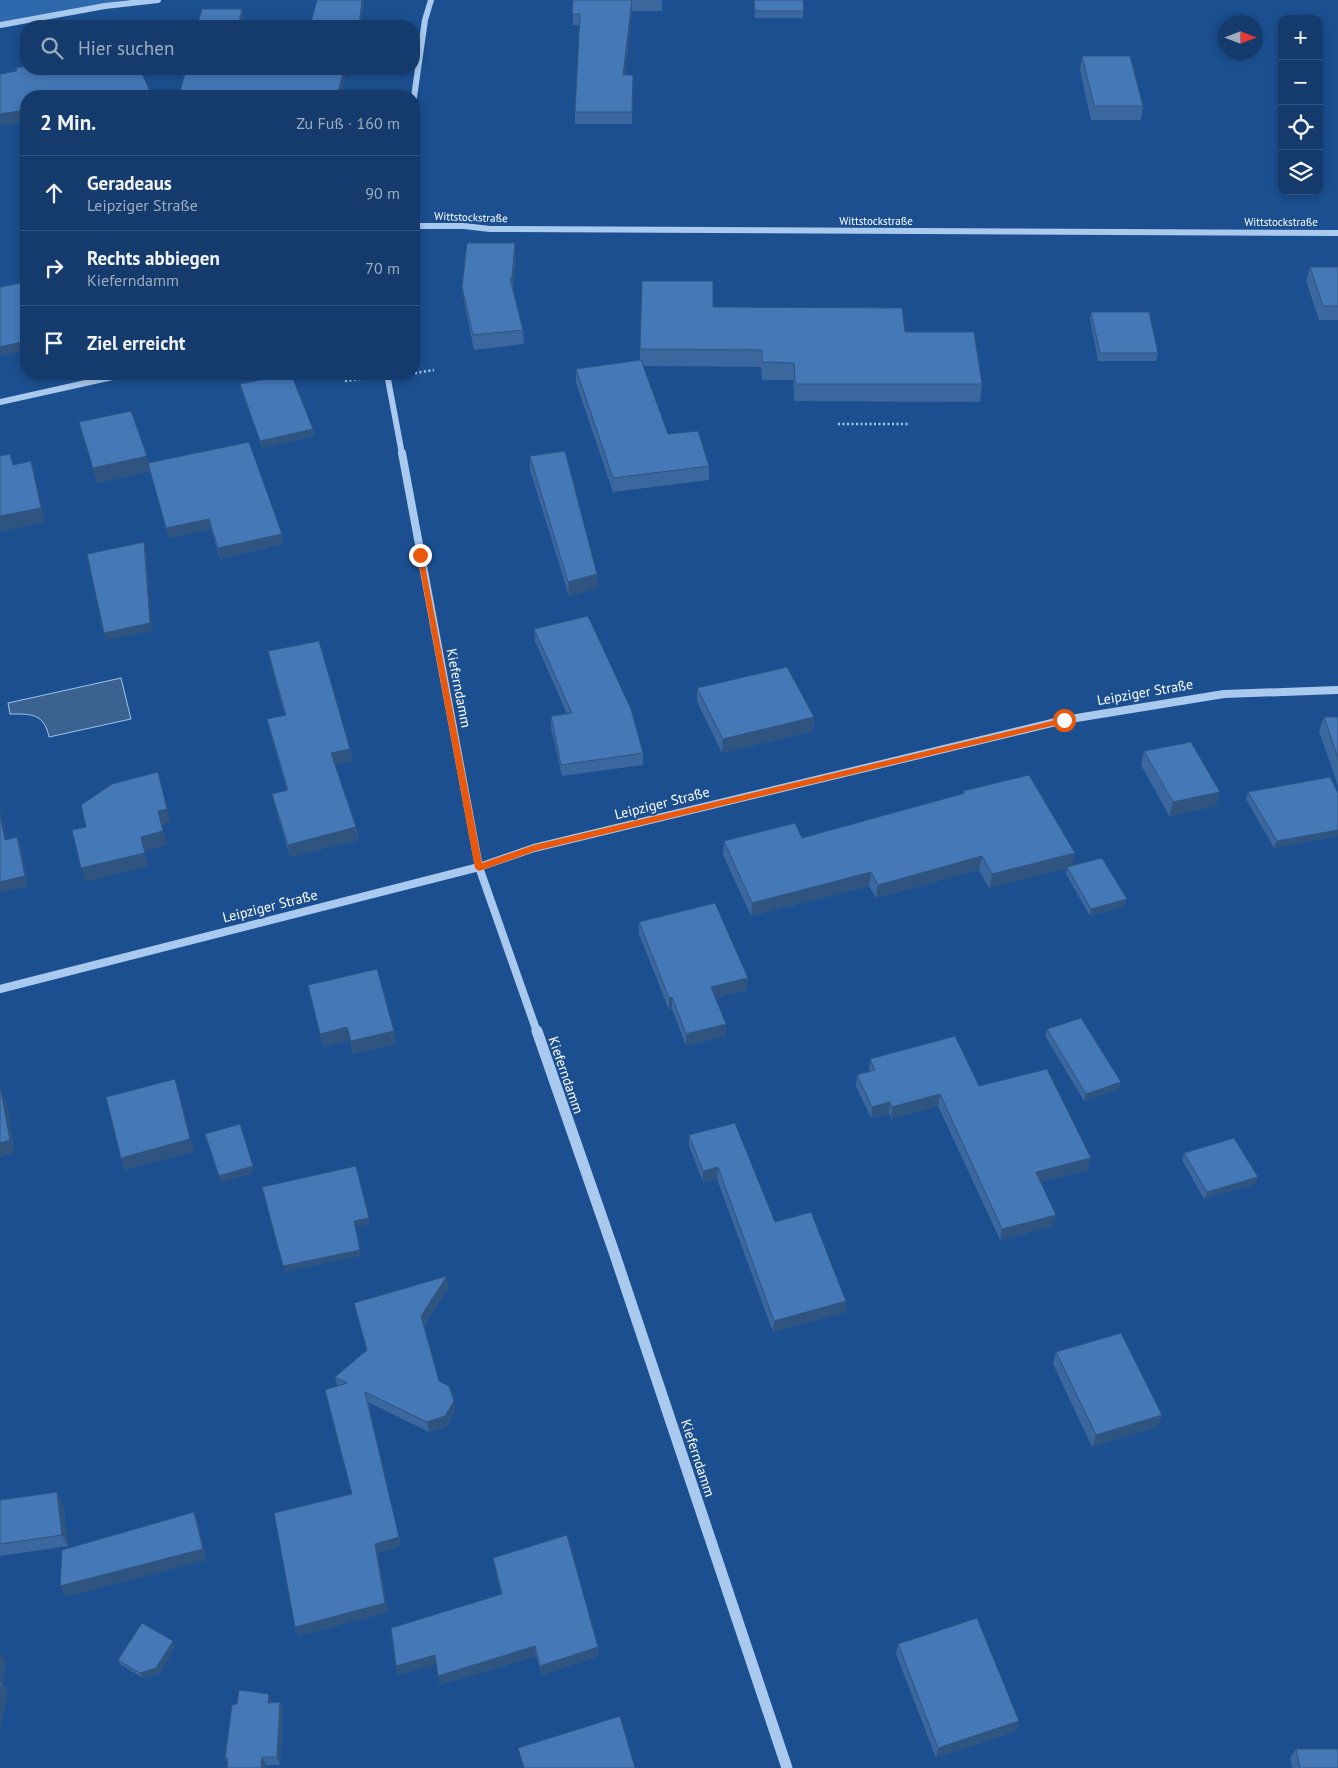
<!DOCTYPE html>
<html lang="de">
<head>
<meta charset="utf-8">
<style>
  :root { --surface:#143b6b; --page:#1d4271; --text:#f1f3f6; --muted:#9dadc1; --line:#33557e }
  body { margin:0; font-family:"PT Sans",sans-serif; background:var(--page); color:var(--text) }
  .controls { position:absolute; right:15px; top:15px; display:grid; overflow:hidden; border-radius:10px; box-shadow:0 2px 8px #0003 }
  .controls button { width:45px; height:45px; display:grid; place-items:center; padding:0; border:0; border-bottom:1px solid var(--line); background:var(--surface); color:var(--text); font:25px sans-serif }
  .compass { position:absolute; left:1218px; top:15px; width:45px; height:45px; border-radius:50%; background:var(--surface); box-shadow:0 2px 8px #0003; rotate:90deg }
  .stop { position:absolute; width:15px; height:15px; margin:-11px; border:4px solid #ea580c; border-radius:50%; background:#fff }
  .stop.end { background:#ea580c; border-color:#fff; box-shadow:0 1px 5px #0008 }
  .list { margin:0; padding:0; list-style:none }
  h2 { display:flex; justify-content:space-between; align-items:center; height:65px; margin:0; padding:0 20px; font-size:21px }
  h2 small { font-size:16px; font-weight:400; color:var(--muted) }
  .list li { display:grid; grid-template-columns:32px 1fr auto; gap:15px; align-items:center; box-sizing:border-box; height:75px; padding:0 20px; border-top:1px solid var(--line) }
  .list b { display:block; font-size:19px; white-space:nowrap }
  .list p { margin:0; font-size:16px; white-space:nowrap; color:var(--muted) }
  .list em { font-size:16px; font-style:normal; color:var(--muted) }
  .icon { flex:none; width:28px; height:28px; fill:none; stroke:currentColor; stroke-width:2; stroke-linecap:round; stroke-linejoin:round }
  .map { position:relative; flex:none; width:1338px; height:1768px; overflow:hidden }
  .search { position:absolute; background:var(--surface); box-shadow:0 2px 8px #0003; left:20px; top:20px; width:400px; height:55px; display:flex; align-items:center; gap:12px; box-sizing:border-box; padding:0 18px; border-radius:20px; color:var(--muted); font-size:19px }
  .panel { position:absolute; background:var(--surface); box-shadow:0 2px 8px #0003; left:20px; top:90px; width:400px; height:290px; border-radius:20px }
  .map>svg:first-child { display:block }
  .green { fill:#2e69ad }
  .water { fill:#3c6290; stroke:#9cc4f0 }
  .lines { fill:none; stroke-linecap:round; stroke-linejoin:round }
  .path { stroke:#a9c9ee; stroke-width:2.5; stroke-dasharray:2 2.5; stroke-linecap:butt }
  .minor-far2 { stroke:#a9c9ee; stroke-width:6 }
  .minor-far1 { stroke:#a9c9ee; stroke-width:8 }
  .minor { stroke:#a9c9ee; stroke-width:11 }
  .wall { fill:#3a679d }
  .shaded-wall { fill:#305480 }
  .building { fill:#4478b7; stroke:#305480 }
  .route { fill:#ea580c }
  .labels { text-anchor:middle; dominant-baseline:central; stroke-width:4.5; stroke-linejoin:round; paint-order:stroke }
  .far-street-label { font-size:11px; fill:#fff; stroke:#1b4f8f }
  .street-label { font-size:14px; fill:#fff; stroke:#1b4f8f }
</style>
</head>
<body>
<div class="map">
<svg width="1338" height="1768" viewBox="0 0 1338 1768">
  <rect width="100%" height="100%" fill="#1b4f8f"/>
  <path class="green" d="M0,0H124L0,25Z"/>
  <path class="water" d="M121,678L131,719L49,737C44,713 31,714 10,714L8,703Z"/>
  <g class="lines">
    <path class="path" d="M415,373L434,370
      M345,381L360,379
      M838,424H909"/>
    <path class="minor-far2" d="M0,25L105,6L158,0
      M414,97L425,20L431,0
      M414,226H464L490,229L1338,233
      M387,374L402,454
      M0,402L126,374"/>
    <path class="minor-far1" d="M402,453L479,867L537,1032
      M0,989L479,867L534,848L1064,720L1224,694L1338,690"/>
    <path class="minor" d="M537,1031L615,1255L787,1768"/>
  </g>
  <path class="wall" d="M573,0H662V11H632L625,75H633L632,124H575V112L580,25H573Z
    M754,0H803V18H755Z
    M1082,56L1143,106L1141,120H1091L1080,70Z
    M516,257L513,290L523,330L524,344L474,350L464,301L462,287Z
    M1310,267H1338V320H1319L1306,281Z
    M713,307L905,332L982,384L980,402L794,401L793,380H762L761,367L643,366L668,434L709,466V480L613,492L576,383V369L640,360V349Z
    M1091,312L1158,353L1156,361H1098L1090,319Z
    M240,384L313,429L314,436L262,448L242,391Z
    M79,422L147,456L150,471L97,483Z
    M530,456L597,574L598,588L569,596L530,470Z
    M148,463L282,534L283,544L220,559L211,529L169,538Z
    M534,629L643,753V765L562,776L551,728V716L567,714L535,641Z
    M268,651L350,749L352,761L335,765L356,827L359,840L290,857L275,806L272,794L287,790L270,732L267,719L285,716L271,664Z
    M697,688L814,717L813,731L722,753L697,702Z
    M1324,717H1338V786L1319,731Z
    M1144,751L1216,806L1169,816L1141,765Z
    M963,791L1075,853L1072,865L1125,906L1090,916L1066,874L1067,868L989,888L979,870L876,898L869,886L751,916L723,855L724,841L802,838L963,794Z
    M1248,792L1338,793V836L1274,848L1246,799Z
    M639,922L747,990L716,998L726,1024L725,1036L686,1046L672,1009L669,1010L639,934Z
    M308,985L394,1031L396,1044L353,1054L350,1040L323,1047Z
    M1047,1029L1119,1089L1084,1101L1045,1036Z
    M870,1059L979,1086L1088,1170L1040,1182L1056,1215L1053,1226L1000,1240L938,1106L891,1119L889,1114L871,1118L856,1086L857,1075L869,1071Z
    M689,1135L775,1222L846,1301L845,1312L773,1332L717,1179L703,1182L689,1146Z
    M1184,1153L1258,1177L1255,1184L1204,1199L1182,1160Z
    M449,1287L424,1325L439,1381L455,1411L447,1426L429,1432L368,1402L401,1546L377,1553L388,1612L298,1636L352,1494L337,1386L335,1377L367,1350L354,1303Z
    M1056,1352L1162,1415L1158,1426L1092,1447L1053,1364Z
    M0,1500L63,1503L68,1546L0,1556Z
    M493,1558L598,1647L599,1656L542,1675L536,1656L440,1685L436,1664L398,1675L396,1666L501,1594Z
    M173,1641L175,1647L159,1674L143,1678L121,1665L118,1660Z
    M898,1644L1019,1721L1016,1731L936,1758L896,1654Z
    M280,1702L283,1710L280,1765H266L228,1764L225,1758L272,1703Z
    M1296,1749L1338,1768H1292L1290,1758Z"/>
  <path class="shaded-wall" d="M362,0H364L361,26H359Z
    M632,0V11L624,87L623,75Z
    M242,9L243,17L241,26H238Z
    M344,69H347L341,96H337Z
    M26,110V121L0,126V114Z
    M515,243L516,257L513,292L512,278Z
    M26,341V350L0,356V347Z
    M313,429L314,436L262,448L260,441Z
    M147,456L150,471L97,483L93,468Z
    M31,461L35,476L45,522L0,532V516Z
    M209,519L211,529L169,538L166,528Z
    M282,534L283,544L220,559L218,548Z
    M144,542L146,550L152,631L106,640L104,633Z
    M597,574L598,588L569,596L568,582Z
    M814,717L813,731L722,753L723,739Z
    M350,749L352,761L333,766L331,753Z
    M161,786L171,823L162,825L167,845L145,851L141,837L158,811Z
    M1220,792L1216,806L1169,816L1173,802Z
    M0,809L9,850L5,840L0,816Z
    M356,827L359,840L290,857L288,845Z
    M1338,830V836L1274,848L1277,841Z
    M17,837L21,847L28,886L0,893V882Z
    M145,853L149,866L86,882L81,868Z
    M1075,853L1072,867L989,888L992,874Z
    M982,856L979,870L876,898L878,885Z
    M871,872L869,886L751,916L752,903Z
    M1127,899L1125,906L1090,916L1091,909Z
    M748,978L747,990L711,999V987Z
    M672,997V1009L669,1010V998Z
    M726,1024L725,1036L686,1046V1034Z
    M347,1027L350,1040L323,1047L320,1034Z
    M394,1031L396,1044L353,1054L351,1041Z
    M175,1079L179,1092L194,1152L125,1170L121,1158Z
    M1121,1082L1119,1089L1084,1101L1086,1094Z
    M1,1091L7,1104L15,1153L0,1157Z
    M940,1094L938,1106L891,1119L892,1107Z
    M890,1102L889,1114L871,1118L872,1107Z
    M1091,1158L1088,1170L1033,1184L1036,1172Z
    M253,1166L254,1173L221,1183L219,1176Z
    M718,1167L717,1179L703,1182V1171Z
    M1258,1177L1255,1184L1204,1199L1207,1192Z
    M1056,1215L1053,1226L1000,1240L1002,1229Z
    M369,1218L370,1224L355,1227L354,1221Z
    M360,1250L361,1256L285,1272L283,1266Z
    M447,1276L449,1287L423,1326L421,1316Z
    M846,1301L845,1312L773,1332L774,1321Z
    M365,1392L401,1546L377,1553L388,1612L298,1636L295,1627L375,1544Z
    M454,1401L455,1411L447,1426L429,1432L427,1422Z
    M1162,1415L1158,1426L1092,1447L1096,1435Z
    M57,1492L63,1503L68,1546L62,1535Z
    M194,1512L198,1523L207,1560L66,1597L60,1586Z
    M173,1641L175,1647L159,1674L143,1678L140,1673Z
    M535,1646L536,1656L440,1685L438,1676Z
    M598,1647L599,1656L542,1675L540,1666Z
    M0,1652L6,1662L3,1683L8,1691L0,1732Z
    M435,1655L437,1664L398,1675L396,1666Z
    M269,1694L272,1702L271,1711L268,1703Z
    M280,1702L283,1710L280,1765L277,1757Z
    M1019,1721L1016,1731L936,1758L938,1748Z
    M262,1757L266,1765V1768H261Z"/>
  <path class="building" d="M317,0H362L359,26H310Z
    M573,0H632L623,75H633L632,112H575L580,14H572Z
    M754,0H803L804,11H755Z
    M202,9H242L238,26H197Z
    M1082,56H1130L1143,106H1094Z
    M26,66V69H140L152,96H26V110L0,114V74L17,71L16,68Z
    M186,69H344L337,96H179Z
    M467,243H515L512,278H510L523,330L473,335L462,287Z
    M1310,267H1338V306H1323Z
    M642,281H713V307L902,308L905,332H974L982,384H795L794,363L762,362V350L640,349Z
    M26,282V341L0,347V287Z
    M1091,312H1149L1158,353H1100Z
    M641,360L668,434L698,431L709,466L613,478L576,369Z
    M291,374L313,429L260,441L240,384Z
    M131,411L147,456L93,468L79,422Z
    M249,442L282,534L218,548L209,519L166,528L148,463Z
    M565,451L597,574L568,582L530,456Z
    M10,454L13,465L31,461L41,508L0,516V456Z
    M144,542L150,623L104,633L87,554Z
    M588,616L631,709L643,753L561,765L551,716L572,713L534,629Z
    M319,641L350,749L331,753L356,827L288,845L272,794L288,790L267,719L286,715L268,651Z
    M787,667L814,717L723,739L697,688Z
    M1324,717H1338V758Z
    M1191,742L1220,792L1173,802L1144,751Z
    M158,772L167,809L158,811L163,831L141,837L145,853L81,868L72,830L86,827L81,805L112,784Z
    M1029,775L1075,853L992,874L982,856L878,885L871,872L752,903L724,841L795,823L802,838L965,793L963,791Z
    M1330,777L1338,793V830L1277,841L1248,792Z
    M0,816L5,840L17,837L25,876L0,882Z
    M1102,858L1127,899L1091,909L1067,867Z
    M715,903L748,978L711,987L726,1024L686,1034L672,997L669,998L639,922Z
    M377,969L394,1031L351,1041L347,1027L320,1034L308,985Z
    M1081,1018L1121,1082L1086,1094L1047,1029Z
    M955,1036L979,1086L1047,1069L1091,1158L1036,1172L1056,1215L1002,1229L940,1094L892,1107L890,1102L872,1107L857,1075L875,1070L870,1059Z
    M175,1079L190,1139L121,1158L106,1097Z
    M0,1091H1L10,1140L0,1143Z
    M735,1123L775,1222L811,1212L846,1301L774,1321L718,1167L703,1171L689,1135Z
    M240,1124L253,1166L219,1176L205,1134Z
    M1234,1138L1258,1177L1207,1192L1184,1153Z
    M356,1166L369,1218L354,1221L360,1250L283,1266L262,1187Z
    M447,1276L421,1316L439,1381L449,1386L454,1401L445,1416L427,1422L365,1392L399,1537L375,1544L385,1603L295,1627L274,1513L352,1494L325,1390L347,1383L335,1377L367,1350L354,1303Z
    M1121,1333L1162,1415L1096,1435L1056,1352Z
    M57,1492L62,1535L0,1544V1500Z
    M194,1512L203,1549L60,1586L62,1550Z
    M567,1535L598,1647L540,1666L535,1646L438,1676L435,1655L396,1666L391,1628L502,1594L493,1558Z
    M977,1618L1019,1721L938,1748L898,1644Z
    M142,1623L173,1641L156,1668L140,1673L118,1660Z
    M0,1682H2L0,1692Z
    M239,1690L269,1694L268,1703L280,1702L277,1757H262L261,1768H227L228,1758H225L232,1705L237,1704Z
    M620,1716L635,1768H524L518,1748Z
    M1296,1749H1338V1768H1300Z"/>
  <path class="route" d="M417,553L423,555L482,863L534,845L1064,718L1068,720L1064,723L535,851L479,871L475,868Z"/>
  <g class="labels">
    <g class="far-street-label">
      <text transform="translate(471 217) rotate(2)">Wittstockstraße</text>
      <text x="876" y="221">Wittstockstraße</text>
      <text x="1281" y="222">Wittstockstraße</text>
    </g>
    <g class="street-label">
      <text transform="translate(459 688) rotate(79)">Kieferndamm</text>
      <text transform="translate(1145 692) rotate(-10)">Leipziger Straße</text>
      <text transform="translate(662 803) rotate(-14)">Leipziger Straße</text>
      <text transform="translate(270 906) rotate(-14)">Leipziger Straße</text>
      <text transform="translate(566 1075) rotate(71)">Kieferndamm</text>
      <text transform="translate(698 1458) rotate(72)">Kieferndamm</text>
    </g>
  </g>
</svg>
<div class="controls">
<button>+</button>
<button>−</button>
<button><svg class="icon" aria-label="locate" viewBox="0 0 24 24"><circle cx="12" cy="12" r="6"/><path d="M12 2v4M12 18v4M2 12h4M18 12h4"/></svg></button>
<button><svg class="icon" aria-label="layers" viewBox="0 0 24 24"><path d="M12 4l9 5-9 5-9-5zM3 14l9 5 9-5"/></svg></button>
</div>
<svg class="compass" viewBox="-18 -18 36 36"><path d="M0-13l5 13h-10z" fill="#e53935"/><path d="M0 13l5-13h-10z" fill="#9dadc1"/></svg>
<div class="stop" style="left:1064px;top:720px"></div>
<div class="stop end" style="left:420px;top:555px"></div>
<div class="search"><svg class="icon" aria-label="search" viewBox="0 0 24 24"><circle cx="10" cy="10" r="6"/><path d="M15 15l6 6"/></svg>Hier suchen</div>
<section class="panel">
<h2>2 Min.<small>Zu Fuß · 160 m</small></h2>
<ul class="list">
<li><svg class="icon" aria-label="ahead" viewBox="0 0 24 24"><path d="M12 20V5M6 11l6-6 6 6"/></svg><div><b>Geradeaus</b><p>Leipziger Straße</p></div><em>90 m</em></li>
<li><svg class="icon" aria-label="right" viewBox="0 0 24 24"><path d="M7 20v-9h11M14 6l5 5-5 5"/></svg><div><b>Rechts abbiegen</b><p>Kieferndamm</p></div><em>70 m</em></li>
<li><svg class="icon" aria-label="arrive" viewBox="0 0 24 24"><path d="M6 21V4h12l-3 4 3 4H6"/></svg><div><b>Ziel erreicht</b></div></li>
</ul>
</section>
</div>
</body>
</html>
